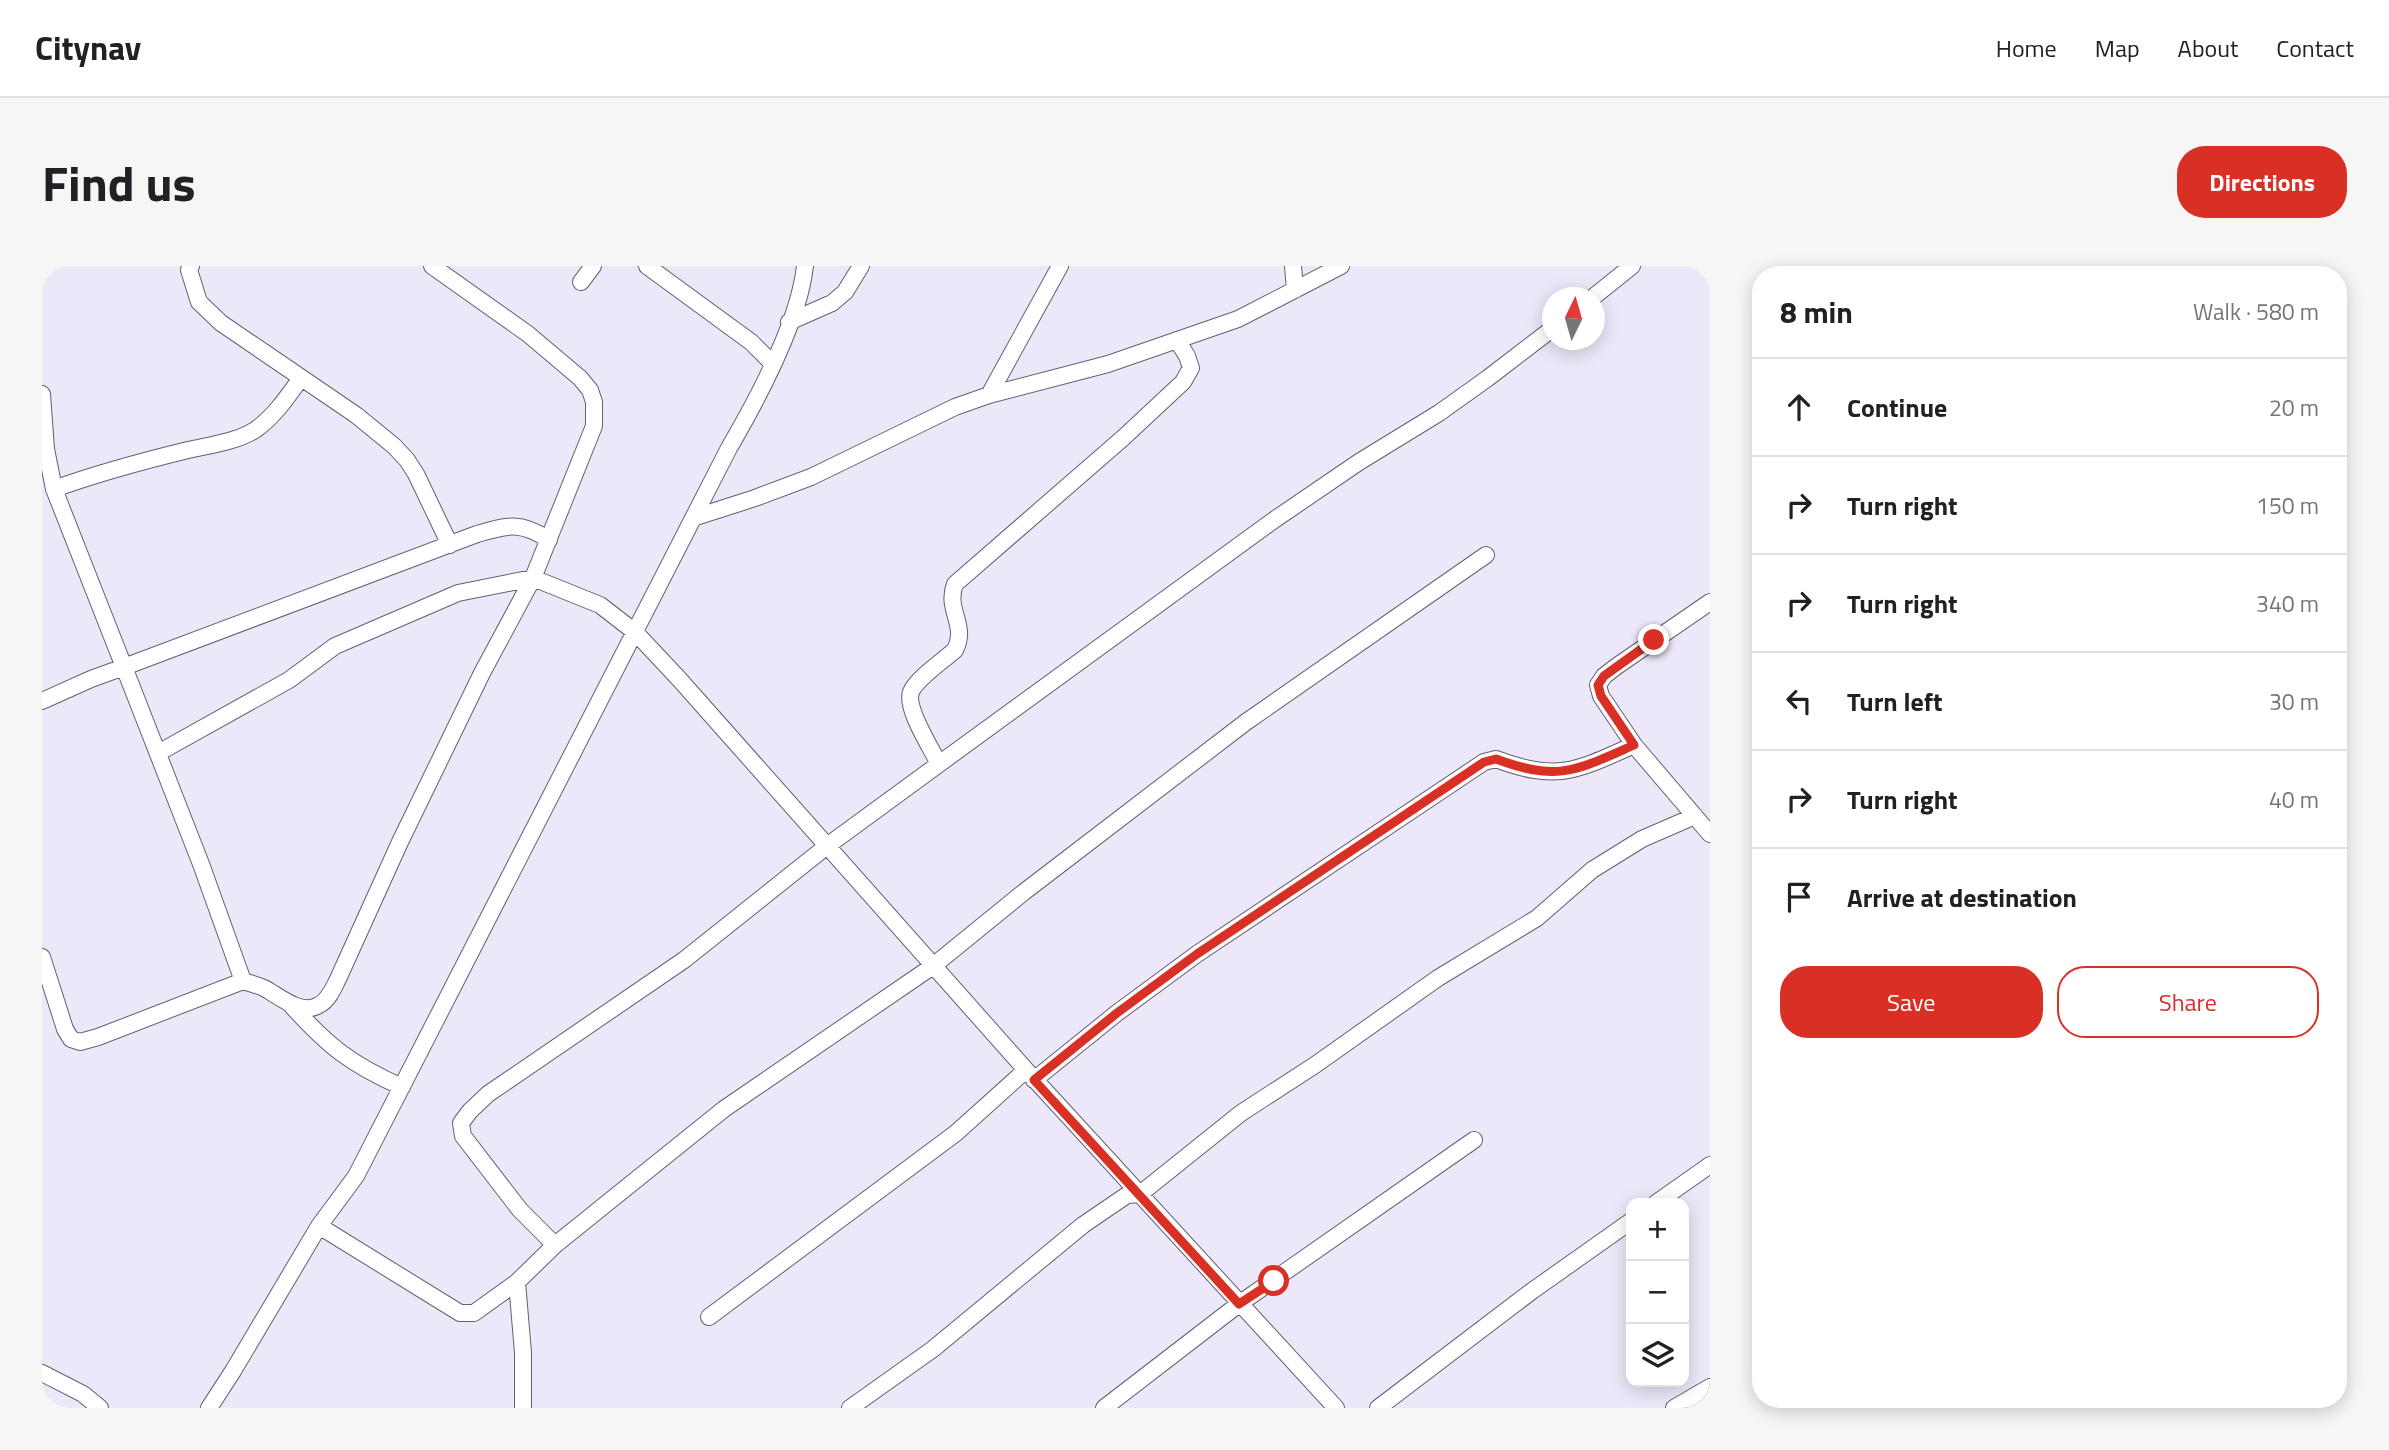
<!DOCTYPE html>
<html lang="en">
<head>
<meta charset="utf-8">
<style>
  :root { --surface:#fff; --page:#f6f6f6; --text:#202124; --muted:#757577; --line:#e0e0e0; --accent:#d93025 }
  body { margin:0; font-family:"Titillium Web",sans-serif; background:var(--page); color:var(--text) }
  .controls { position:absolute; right:21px; bottom:21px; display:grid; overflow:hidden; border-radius:14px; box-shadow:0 4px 18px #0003 }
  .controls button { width:63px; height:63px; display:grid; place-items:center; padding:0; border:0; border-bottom:2px solid var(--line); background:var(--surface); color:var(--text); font:35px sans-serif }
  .compass { position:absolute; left:1500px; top:21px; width:63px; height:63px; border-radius:50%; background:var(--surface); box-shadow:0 4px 18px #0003; rotate:5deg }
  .stop { position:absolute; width:21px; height:21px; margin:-16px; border:5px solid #d93025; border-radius:50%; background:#fff }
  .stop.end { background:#d93025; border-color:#fff; box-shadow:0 2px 7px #0008 }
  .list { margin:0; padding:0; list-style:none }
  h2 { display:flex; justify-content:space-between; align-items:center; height:91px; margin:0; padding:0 28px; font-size:30px }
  h2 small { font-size:23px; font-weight:400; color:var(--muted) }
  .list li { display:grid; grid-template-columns:46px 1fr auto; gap:21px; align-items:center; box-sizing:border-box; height:98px; padding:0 28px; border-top:2px solid var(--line) }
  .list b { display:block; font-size:26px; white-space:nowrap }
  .list em { font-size:23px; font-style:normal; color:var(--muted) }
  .actions { display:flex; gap:14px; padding:21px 28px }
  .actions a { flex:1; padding:16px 0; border:2px solid var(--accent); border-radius:28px; text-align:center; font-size:24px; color:var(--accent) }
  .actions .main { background:var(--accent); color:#fff }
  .icon { flex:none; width:38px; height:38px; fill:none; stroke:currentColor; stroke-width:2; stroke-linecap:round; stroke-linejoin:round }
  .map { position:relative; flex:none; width:1668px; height:1142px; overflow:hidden; border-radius:28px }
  header { display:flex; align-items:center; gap:42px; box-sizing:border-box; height:98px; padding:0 35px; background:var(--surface); border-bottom:2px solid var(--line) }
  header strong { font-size:33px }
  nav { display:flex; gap:38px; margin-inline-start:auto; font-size:24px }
  .intro { display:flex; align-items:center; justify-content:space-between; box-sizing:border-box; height:168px; padding:0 42px }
  h1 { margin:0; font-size:49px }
  .button { padding:18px 32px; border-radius:28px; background:var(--accent); color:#fff; font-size:24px; font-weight:700 }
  main { display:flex; gap:42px; padding:0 42px }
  aside { flex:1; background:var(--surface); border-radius:28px; box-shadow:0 4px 18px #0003 }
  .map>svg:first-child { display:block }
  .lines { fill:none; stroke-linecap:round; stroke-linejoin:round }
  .minor-casing { stroke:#635f6e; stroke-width:18 }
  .minor { stroke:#fff; stroke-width:16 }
  .route { stroke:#d93025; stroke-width:9 }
</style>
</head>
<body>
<header>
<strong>Citynav</strong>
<nav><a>Home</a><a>Map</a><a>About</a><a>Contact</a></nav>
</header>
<div class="intro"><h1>Find us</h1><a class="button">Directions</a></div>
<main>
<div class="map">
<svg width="1668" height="1142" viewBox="0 0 1668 1142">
  <rect width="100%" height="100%" fill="#ede8f9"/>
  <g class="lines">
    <g class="minor-casing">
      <path id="minor" d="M149,0L147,4L157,36L179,57L314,149L352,180L365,194L374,208L408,279
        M605,0L709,76L730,97
        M1251,0L1253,24
        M539,16L551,0
        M1550,32L1590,0
        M747,56L790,37L803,26L819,0
        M0,128L4,183L12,223L82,401L435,268C465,259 479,255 507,274
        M947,129L1018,0
        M12,223C56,207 101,195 146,184C168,179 194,176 213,164C232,151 246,130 259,112
        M654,251L713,232L769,211L913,141L947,129L1066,98L1196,53L1299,0
        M1668,336L1575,400L1562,410L1556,419L1559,430L1592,479L1668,568
        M0,435L49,413L82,401L159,598L201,715C208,717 215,719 222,722C237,730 259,750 277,739C287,734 292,721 296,713L358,576L440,407L491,312L552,160V136L548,124L538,112L486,68L390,0
        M116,487L247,414L293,380L416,327L491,312L558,339L593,366L638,414L984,804L1294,1142
        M897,498C889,482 863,442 869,426C874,413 902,394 913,384C926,359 903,344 913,318L1081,172L1141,116L1149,102L1145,90L1135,74
        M0,691L23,763L29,773L38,776L56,771L201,715
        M248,738C286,780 308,798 360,821
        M992,814L1075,747L1155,688L1442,496L1454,493C1515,516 1534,505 1592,479
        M1614,937L1668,899
        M277,960L418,1047H432L475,1016
        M513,979L682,843L891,700L982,626L1204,456L1444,289
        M667,1051L914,867L984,804
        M0,1107L41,1128L58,1142
        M167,1142L191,1105L277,960L314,910L687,182C715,134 757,55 763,0
        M481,1142V1087L475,1016L513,979L478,944L421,870L419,857L428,845L446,828L642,694L785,580L897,498L1232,254L1317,196L1397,147L1446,112L1510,63
        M808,1142L891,1083L1041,959L1085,929L1098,928L1199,847L1273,799L1396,712L1495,652L1550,604L1600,573L1653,550
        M1062,1142L1197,1038L1432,874
        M1336,1142L1490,1025L1589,955
        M1632,1142L1668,1121"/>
    </g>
    <use href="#minor" class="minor"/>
  </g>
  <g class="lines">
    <path class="route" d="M1232,1015L1197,1038L992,814L1075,747L1155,688L1442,496L1454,493C1516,516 1533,505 1592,479L1559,430L1556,419L1562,410L1612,374"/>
  </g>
</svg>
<div class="controls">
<button>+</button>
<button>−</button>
<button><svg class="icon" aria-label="layers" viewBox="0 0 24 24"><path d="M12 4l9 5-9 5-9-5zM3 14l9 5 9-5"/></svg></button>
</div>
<svg class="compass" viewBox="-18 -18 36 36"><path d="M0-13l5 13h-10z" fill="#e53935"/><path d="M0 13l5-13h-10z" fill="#757577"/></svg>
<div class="stop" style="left:1232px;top:1015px"></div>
<div class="stop end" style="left:1612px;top:374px"></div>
</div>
<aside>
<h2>8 min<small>Walk · 580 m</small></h2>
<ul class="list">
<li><svg class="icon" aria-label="ahead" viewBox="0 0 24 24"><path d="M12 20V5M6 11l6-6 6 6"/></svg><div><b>Continue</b></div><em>20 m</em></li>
<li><svg class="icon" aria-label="right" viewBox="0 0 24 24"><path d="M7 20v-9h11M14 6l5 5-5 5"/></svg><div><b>Turn right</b></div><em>150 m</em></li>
<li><svg class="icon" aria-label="right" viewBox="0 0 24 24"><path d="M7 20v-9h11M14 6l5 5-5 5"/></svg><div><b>Turn right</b></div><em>340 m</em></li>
<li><svg class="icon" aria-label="left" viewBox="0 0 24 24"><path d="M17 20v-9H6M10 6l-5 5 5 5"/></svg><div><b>Turn left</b></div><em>30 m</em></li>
<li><svg class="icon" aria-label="right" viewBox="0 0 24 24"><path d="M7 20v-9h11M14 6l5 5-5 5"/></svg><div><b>Turn right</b></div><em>40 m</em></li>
<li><svg class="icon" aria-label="arrive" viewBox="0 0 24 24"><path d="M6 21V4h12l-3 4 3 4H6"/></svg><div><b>Arrive at destination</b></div></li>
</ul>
<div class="actions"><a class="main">Save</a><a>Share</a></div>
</aside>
</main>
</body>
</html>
